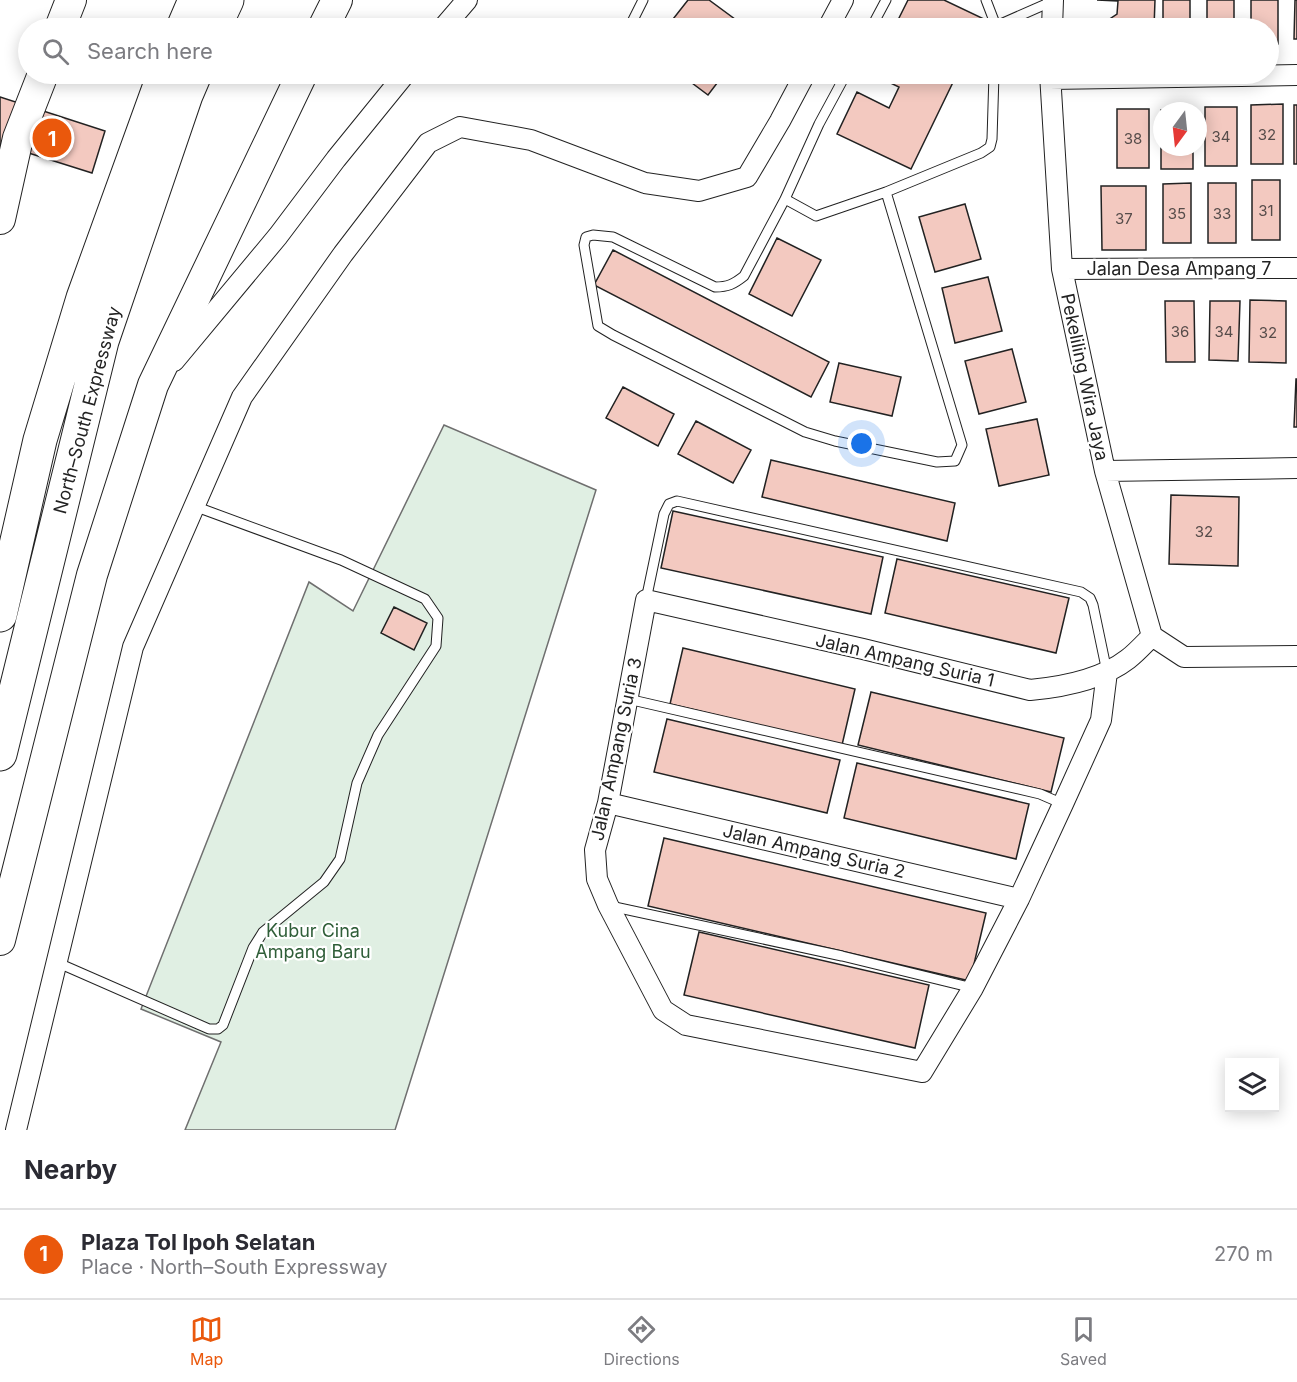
<!DOCTYPE html>
<html lang="en">
<head>
<meta charset="utf-8">
<style>
  :root { --surface:#fff; --page:#f2f2f3; --text:#2b2b33; --muted:#7c7c81; --line:#e1e1e2; --accent:#ea580c }
  body { margin:0; font-family:Inter,sans-serif; background:var(--page); color:var(--text) }
  .controls { position:absolute; right:18px; bottom:18px; display:grid; overflow:hidden; border-radius:0px; box-shadow:0 3px 15px #0003 }
  .controls button { width:54px; height:54px; display:grid; place-items:center; padding:0; border:0; border-bottom:2px solid var(--line); background:var(--surface); color:var(--text); font:30px sans-serif }
  .compass { position:absolute; left:1153px; top:102px; width:54px; height:54px; border-radius:50%; background:var(--surface); box-shadow:0 3px 15px #0003; rotate:195deg }
  .you { position:absolute; left:862px; top:444px; width:21px; height:21px; margin:-15px; border:4px solid #fff; border-radius:50%; background:#1a73e8; box-shadow:0 0 0 9px #1a73e833 }
  .badge { display:grid; place-items:center; width:39px; height:39px; border-radius:50%; background:var(--accent); color:#fff; font-size:20px; font-weight:700 }
  .pin { position:absolute; translate:-50% -50%; border:3px solid #fff; box-shadow:0 2px 6px #0006 }
  .list { margin:0; padding:0; list-style:none }
  h2 { display:flex; justify-content:space-between; align-items:center; height:78px; margin:0; padding:0 24px; font-size:26px }
  h2 small { font-size:20px; font-weight:400; color:var(--muted) }
  .list li { display:grid; grid-template-columns:39px 1fr auto; gap:18px; align-items:center; box-sizing:border-box; height:90px; padding:0 24px; border-top:2px solid var(--line) }
  .list b { display:block; font-size:22px; white-space:nowrap }
  .list p { margin:0; font-size:20px; white-space:nowrap; color:var(--muted) }
  .list em { font-size:20px; font-style:normal; color:var(--muted) }
  .icon { flex:none; width:33px; height:33px; fill:none; stroke:currentColor; stroke-width:2; stroke-linecap:round; stroke-linejoin:round }
  .map { position:relative; flex:none; width:1297px; height:1130px; overflow:hidden }
  .search { position:absolute; background:var(--surface); box-shadow:0 3px 15px #0003; left:18px; right:18px; top:18px; height:66px; display:flex; align-items:center; gap:15px; box-sizing:border-box; padding:0 21px; border-radius:33px; color:var(--muted); font-size:22px }
  .sheet { height:168px; background:var(--surface) }
  nav { display:flex; justify-content:space-around; align-items:center; box-sizing:border-box; height:84px; border-top:2px solid var(--line); background:var(--surface); font-size:16px; color:var(--muted) }
  nav a { display:grid; justify-items:center; gap:3px }
  nav .on { color:var(--accent) }
  .map>svg:first-child { display:block }
  .green { fill:#e0efe3; stroke:#6f6f6f; stroke-width:1.5 }
  .building { fill:#f3c9c0; stroke:#222; stroke-width:1.5 }
  .lines { fill:none; stroke-linecap:round; stroke-linejoin:round }
  .lane-casing { stroke:#222; stroke-width:11 }
  .street-casing { stroke:#222; stroke-width:22 }
  .primary-casing { stroke:#222; stroke-width:32 }
  .highway-casing { stroke:#222; stroke-width:35 }
  .lane { stroke:#fff; stroke-width:9 }
  .street { stroke:#fff; stroke-width:20 }
  .primary { stroke:#fff; stroke-width:30 }
  .highway { stroke:#fff; stroke-width:33 }
  .labels { text-anchor:middle; dominant-baseline:central; stroke-width:4.5; stroke-linejoin:round; paint-order:stroke }
  .number-label { font-size:15px; fill:#564c4a }
  .street-label { font-size:18px; fill:#222; stroke:#fff }
  .park-label { font-size:18px; fill:#2f5e38; stroke:#fff }
</style>
</head>
<body>
<div class="map">
<svg width="1297" height="1130" viewBox="0 0 1297 1130">
  <rect width="100%" height="100%" fill="#fff"/>
  <path class="green" d="M444,425L596,490L395,1130H185L221,1042L141,1009L309,582L353,611Z"/>
  <path class="building" d="M688,0H709L747,28H666Z
    M908,0H944L984,19L979,28H894Z
    M1097,0H1155L1154,28H1096L1117,14L1118,1Z
    M1163,0H1190V28H1163Z
    M1207,0H1234V28H1207Z
    M1251,0H1278V44H1268V28H1251Z
    M1295,0H1297V39H1294Z
    M680,74H724L708,95Z
    M872,74H957L911,169L837,134L857,92L889,108L899,87Z
    M0,97L105,131L92,173L0,144Z
    M1283,104V164H1251V105Z
    M1294,105H1297V164H1294Z
    M1205,107H1237V166H1205Z
    M1117,109H1149V168H1117Z
    M1161,110H1193L1162,111V147H1193V169H1161Z
    M1252,180H1280V240H1252Z
    M1191,183V243H1163V184Z
    M1208,183H1236V243H1208Z
    M1101,186H1146V250H1102Z
    M965,204L981,259L935,272L919,217Z
    M777,238L821,260L792,316L749,294Z
    M613,250L829,362L811,397L594,285Z
    M988,277L1002,331L955,343L942,288Z
    M1250,300L1286,301V363L1249,362Z
    M1165,301H1194L1195,362H1166Z
    M1210,301H1240L1238,361L1209,360Z
    M1012,349L1026,402L979,414L965,361Z
    M839,363L901,377L892,416L830,402Z
    M1296,379H1297V427H1294Z
    M623,387L674,414L658,446L606,418Z
    M1037,419L1049,475L999,486L986,429Z
    M696,421L751,450L733,483L678,454Z
    M771,460L955,503L947,541L762,497Z
    M1171,495L1239,497L1238,566L1169,564Z
    M673,511L883,557L871,614L661,568Z
    M897,559L1069,598L1056,653L885,613Z
    M394,607L427,623L414,650L381,633Z
    M683,648L855,689L842,745L670,704Z
    M871,692L1064,738L1051,792L858,745Z
    M667,719L840,760L827,813L654,772Z
    M857,763L1029,804L1016,859L844,818Z
    M664,838L986,913L970,981L648,906Z
    M699,932L929,985L915,1048L684,995Z"/>
  <g class="lines">
    <g class="lane-casing">
      <path id="lane" d="M986,0L996,26
        M629,28L643,0
        M871,28L886,0
        M996,28V26L1053,1
        M542,74L564,78L589,74
        M846,74L819,124L785,199L744,276C734,284 728,287 715,287L613,237L593,235L586,237L584,245L598,326L613,335L805,432L835,441L937,462L955,461L962,445L886,192
        M785,199L816,216L886,192L981,153L990,147L992,139L994,74
        M646,600L664,514L669,504L677,501L1081,592L1090,598L1093,605L1107,672
        M628,699L1040,794L1063,804
        M610,906L842,956L973,988
        M56,962L209,1029H218L223,1025L253,948L263,932L324,882L340,859L357,783L378,735L436,646L438,618L425,599L341,560L194,506"/>
    </g>
    <g class="street-casing">
      <path id="street" d="M443,28L467,0
        M828,28L843,0
        M1052,28L1053,0
        M1050,74L1062,269L1105,471L1152,636L1184,657L1297,656
        M1050,79L1297,75
        M1062,269L1297,268
        M174,361L278,236L336,159L405,74
        M1105,471L1297,468
        M1107,672L1101,720L1063,804L1019,899L973,988L922,1072L686,1025L663,1010L608,905L597,879L595,850L608,803L646,600L863,649L1030,690C1063,687 1101,680 1128,659C1137,652 1144,644 1152,636
        M608,803L1019,899
        M16,1130L133,647L242,397L343,254L428,143L460,127L531,140L645,183L699,191L747,177L780,121L805,74"/>
    </g>
    <g class="primary-casing">
      <path id="primary" d="M60,28L71,0
        M323,28L337,0
        M0,219L18,138L43,74
        M0,940L92,575L153,385L302,74"/>
    </g>
    <g class="highway-casing">
      <path id="highway" d="M183,28L195,0
        M214,28L227,0
        M0,615L40,440L83,298L164,74
        M0,754L102,341L186,95L195,74"/>
    </g>
    <use href="#lane" class="lane"/>
    <use href="#street" class="street"/>
    <use href="#primary" class="primary"/>
    <use href="#highway" class="highway"/>
  </g>
  <g class="labels">
    <g class="number-label">
      <text x="1267" y="134">32</text>
      <text x="1221" y="136">34</text>
      <text x="1133" y="138">38</text>
      <text x="1266" y="210">31</text>
      <text x="1177" y="213">35</text>
      <text x="1222" y="213">33</text>
      <text x="1124" y="218">37</text>
      <text x="1180" y="331">36</text>
      <text x="1224" y="331">34</text>
      <text x="1268" y="332">32</text>
      <text x="1204" y="531">32</text>
    </g>
    <g class="street-label">
      <text x="1179" y="268">Jalan Desa Ampang 7</text>
      <text transform="translate(1085 377) rotate(78)">Pekeliling Wira Jaya</text>
      <text transform="translate(87 410) rotate(-75)">North–South Expressway</text>
      <text transform="translate(905 660) rotate(13)">Jalan Ampang Suria 1</text>
      <text transform="translate(616 749) rotate(-78)">Jalan Ampang Suria 3</text>
      <text transform="translate(814 851) rotate(13)">Jalan Ampang Suria 2</text>
    </g>
    <g class="park-label">
      <text x="313" y="930">Kubur Cina<tspan x="313" dy="21">Ampang Baru</tspan></text>
    </g>
  </g>
</svg>
<div class="controls">
<button><svg class="icon" aria-label="layers" viewBox="0 0 24 24"><path d="M12 4l9 5-9 5-9-5zM3 14l9 5 9-5"/></svg></button>
</div>
<svg class="compass" viewBox="-18 -18 36 36"><path d="M0-13l5 13h-10z" fill="#e53935"/><path d="M0 13l5-13h-10z" fill="#7c7c81"/></svg>
<div class="you"></div>
<div class="pin badge" style="left:52px;top:138px">1</div>
<div class="search"><svg class="icon" aria-label="search" viewBox="0 0 24 24"><circle cx="10" cy="10" r="6"/><path d="M15 15l6 6"/></svg>Search here</div>
</div>
<section class="sheet">
<h2>Nearby<small></small></h2>
<ul class="list">
<li><span class="badge">1</span><div><b>Plaza Tol Ipoh Selatan</b><p>Place · North–South Expressway</p></div><em>270 m</em></li>
</ul>
</section>
<nav>
<a class="on"><svg class="icon" aria-label="map" viewBox="0 0 24 24"><path d="M3 6l6-2 6 2 6-2v14l-6 2-6-2-6 2zM9 4v14M15 6v14"/></svg>Map</a>
<a><svg class="icon" aria-label="directions" viewBox="0 0 24 24"><path d="M12 3l9 9-9 9-9-9zM9 14v-3h6M13 9l2 2-2 2"/></svg>Directions</a>
<a><svg class="icon" aria-label="saved" viewBox="0 0 24 24"><path d="M7 4h10v16l-5-4-5 4z"/></svg>Saved</a>
</nav>
</body>
</html>
